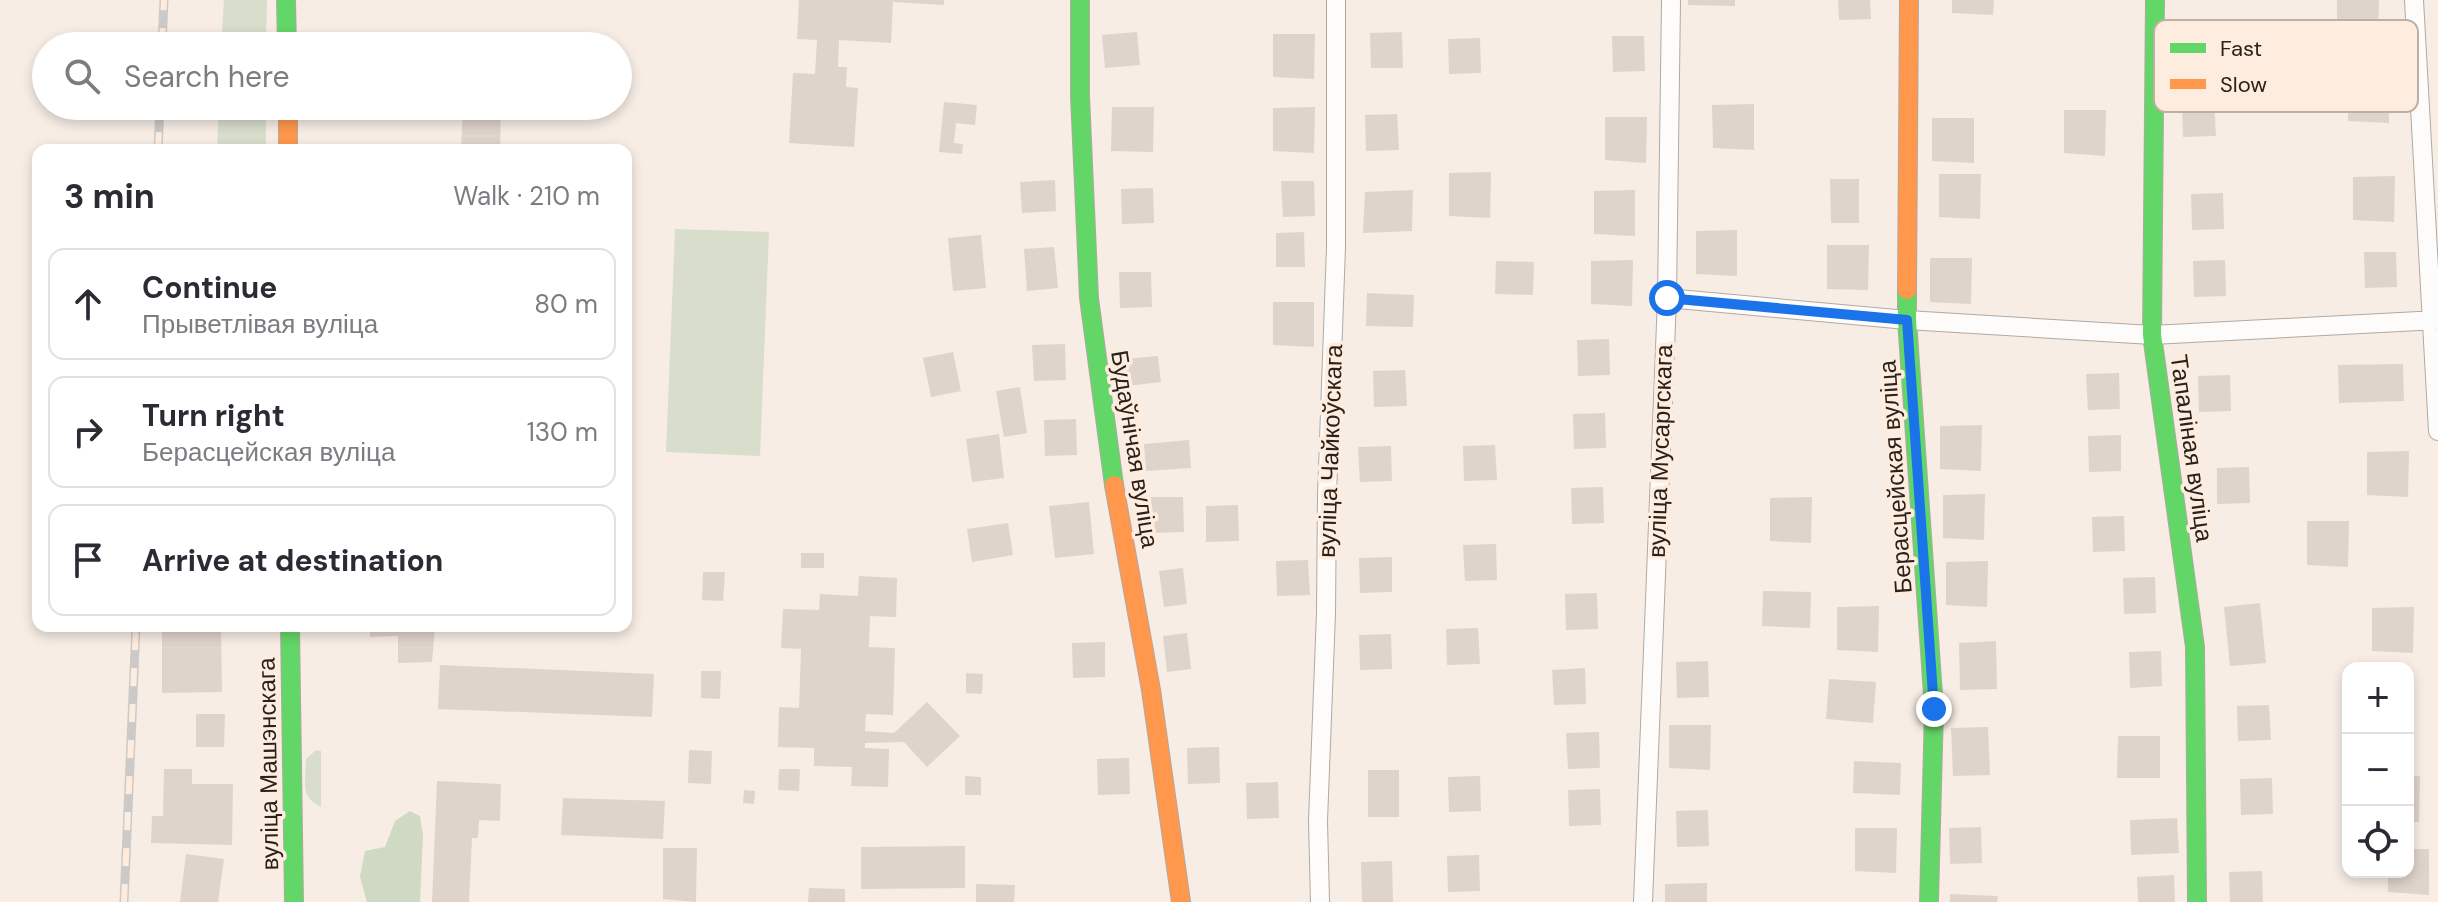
<!DOCTYPE html>
<html lang="en">
<head>
<meta charset="utf-8">
<style>
  :root { --surface:#fff; --page:#f2f2f3; --text:#2b2b33; --muted:#7c7c81; --line:#e1e1e2 }
  body { margin:0; font-family:"DM Sans",sans-serif; background:var(--page); color:var(--text) }
  .controls { position:absolute; right:24px; bottom:24px; display:grid; overflow:hidden; border-radius:16px; box-shadow:0 4px 12px #0003 }
  .controls button { width:72px; height:72px; display:grid; place-items:center; padding:0; border:0; border-bottom:2px solid var(--line); background:var(--surface); color:var(--text); font:40px sans-serif }
  .stop { position:absolute; width:24px; height:24px; margin:-18px; border:6px solid #1a73e8; border-radius:50%; background:#fff }
  .stop.end { background:#1a73e8; border-color:#fff; box-shadow:0 2px 8px #0008 }
  .list { margin:0; padding:0; list-style:none }
  h2 { display:flex; justify-content:space-between; align-items:center; height:104px; margin:0; padding:0 32px; font-size:34px }
  h2 small { font-size:26px; font-weight:400; color:var(--muted) }
  .list li { display:grid; grid-template-columns:52px 1fr auto; gap:24px; align-items:center; box-sizing:border-box; height:112px; margin:0 16px 16px; padding:0 16px; border:2px solid var(--line); border-radius:16px }
  .list b { display:block; font-size:30px; white-space:nowrap }
  .list p { margin:0; font-size:26px; white-space:nowrap; color:var(--muted) }
  .list em { font-size:26px; font-style:normal; color:var(--muted) }
  .icon { flex:none; width:44px; height:44px; fill:none; stroke:currentColor; stroke-width:2; stroke-linecap:round; stroke-linejoin:round }
  .map { position:relative; flex:none; width:2438px; height:902px; overflow:hidden }
  .search { position:absolute; background:var(--surface); box-shadow:0 4px 12px #0003; left:32px; top:32px; width:600px; height:88px; display:flex; align-items:center; gap:20px; box-sizing:border-box; padding:0 28px; border-radius:44px; color:var(--muted); font-size:30px }
  .panel { position:absolute; background:var(--surface); box-shadow:0 4px 12px #0003; left:32px; top:144px; width:600px; height:488px; border-radius:16px }
  .map>svg:first-child { display:block }
  .green { fill:#d8ddcc }
  .forest { fill:#d0d9c3 }
  .building { fill:#dfd4cc }
  .lines { fill:none; stroke-linecap:round; stroke-linejoin:round }
  .street-casing { stroke:#b1a9a2; stroke-width:20 }
  .fast-casing { stroke:#b1a9a2; stroke-width:20 }
  .slow-casing { stroke:#b1a9a2; stroke-width:20 }
  .street { stroke:#fefcfb; stroke-width:18 }
  .fast { stroke:#63d668; stroke-width:18 }
  .slow { stroke:#ff974d; stroke-width:18 }
  .rail-casing { stroke:#cccac8; stroke-width:9 }
  .rail { stroke:#feecde; stroke-width:6; stroke-dasharray:18; stroke-linecap:butt }
  .route { stroke:#1a73e8; stroke-width:10 }
  .labels { text-anchor:middle; dominant-baseline:central; stroke-width:7; stroke-linejoin:round; paint-order:stroke }
  .street-label { font-size:24px; fill:#29211b; stroke:#feecde }
  .key { fill:#feecde; stroke:#beafa4; stroke-width:2 }
  .key-label { font-size:22px; fill:#29211b }
</style>
</head>
<body>
<div class="map">
<svg width="2438" height="902" viewBox="0 0 2438 902">
  <rect width="100%" height="100%" fill="#f7ede5"/>
  <path class="green" d="M224,0H267L266,46H221Z
    M219,106H266V150H217Z
    M675,229L769,232L760,456L666,452Z
    M316,750L321,751V807C299,797 306,780 306,759Z"/>
  <path class="forest" d="M410,811L420,816L423,835L420,902H367L360,877L365,851L385,847L395,821Z"/>
  <path class="building" d="M799,0H893L891,43L839,40L838,67H847L846,87L858,88L854,147L789,143L793,73L815,74L817,40L797,39Z
    M894,0H944V5L893,2Z
    M1688,0H1735V6L1688,5Z
    M1838,0H1870L1871,19L1839,20Z
    M1952,0H1994L1993,15L1952,13Z
    M2337,0H2379L2378,33L2337,31Z
    M1137,32L1140,65L1105,68L1102,35Z
    M1402,32L1403,68H1371L1370,33Z
    M1273,34H1315L1314,79L1273,77Z
    M1612,36H1644L1645,71L1613,72Z
    M1480,38L1481,73L1449,74L1448,39Z
    M2389,77V123L2348,121V78Z
    M2214,100L2216,136L2183,137L2182,101Z
    M944,102L977,105L975,125L956,123L954,143L963,144L962,154L939,152Z
    M1754,104V150L1713,148L1712,105Z
    M463,106H501L500,150H461Z
    M1112,107H1154L1153,152L1111,151Z
    M1315,107L1314,153L1273,151V108Z
    M2064,110H2106L2105,156L2064,153Z
    M1397,114L1399,150L1366,151L1365,115Z
    M1605,117H1647L1646,163L1605,160Z
    M1932,118H1974V163L1932,161Z
    M1491,172L1490,218L1449,216V173Z
    M1939,174H1981L1980,219L1939,217Z
    M2395,176L2394,222L2353,220V177Z
    M1830,179H1859V223H1831Z
    M1055,180L1056,211L1022,213L1020,182Z
    M1281,181H1314L1315,216L1283,217Z
    M1153,188L1154,223L1122,224L1121,189Z
    M1413,190L1412,231L1363,233L1365,192Z
    M1635,190V236L1594,234V191Z
    M2223,193L2224,229L2192,230L2191,194Z
    M1737,230V276L1696,274V231Z
    M1304,232L1305,267H1276V233Z
    M981,235L986,288L953,291L948,238Z
    M1827,245H1869L1868,290L1827,289Z
    M1054,247L1058,288L1027,291L1024,249Z
    M2364,252H2396L2397,287L2365,288Z
    M1930,258H1972L1971,304L1930,302Z
    M1633,260L1632,306L1591,304V261Z
    M2225,260L2226,296L2194,297L2193,261Z
    M1496,261L1534,262L1533,295L1495,294Z
    M1119,272H1151L1152,307L1120,308Z
    M1367,293L1414,295L1413,327L1366,326Z
    M1273,302H1314V347L1273,345Z
    M1609,339L1610,375L1578,376L1577,340Z
    M1065,344L1066,380L1034,381L1032,345Z
    M953,352L961,391L931,397L923,358Z
    M1158,356L1161,382L1127,386L1124,359Z
    M2403,364L2404,401L2339,403L2338,365Z
    M1405,370L1407,406L1374,407L1373,371Z
    M2119,373L2120,409L2088,410L2086,374Z
    M2230,375L2231,411L2199,412L2198,376Z
    M1020,387L1027,433L1004,437L996,391Z
    M1605,413L1606,448L1574,449L1573,414Z
    M1076,419L1077,455L1045,456L1044,420Z
    M1982,425L1981,471L1940,469V426Z
    M999,434L1004,478L972,482L966,439Z
    M2121,435V471L2089,472L2088,436Z
    M1189,440L1191,468L1146,471L1144,444Z
    M1495,445L1497,480L1464,481L1463,446Z
    M1391,446L1392,481L1360,482L1358,447Z
    M2409,451L2408,497L2367,495V452Z
    M2249,467L2250,503L2217,504V468Z
    M1603,487L1604,523L1572,524L1571,488Z
    M1985,494L1984,540L1943,538V495Z
    M1151,497H1183L1184,532L1152,533Z
    M1812,497L1811,543L1770,541V498Z
    M1089,502L1094,554L1055,558L1049,506Z
    M1238,505L1239,541L1206,542V506Z
    M2124,516L2125,551L2093,552L2092,517Z
    M2307,521H2349L2348,567L2307,565Z
    M1008,523L1013,555L972,562L967,529Z
    M1496,544L1497,580L1465,581L1463,545Z
    M801,553H824V568H801Z
    M1392,557V592L1360,593L1359,558Z
    M1308,560L1310,595L1277,596L1276,561Z
    M1988,561L1987,607L1946,605V562Z
    M1183,568L1187,604L1164,607L1159,571Z
    M703,572H725L723,601L702,600Z
    M859,576L897,578L896,617L870,616L869,647L895,648L893,715L866,714L865,731L894,733L927,702L960,736L927,767L904,742L865,743V748L889,749L888,787L851,786L852,767L814,766V748L778,747L779,707L799,708L801,649L781,648L783,609L819,610L820,594L858,596Z
    M2155,577L2156,613L2124,614L2123,578Z
    M1763,591L1811,592L1810,628L1762,626Z
    M1597,593L1598,629L1566,630L1565,594Z
    M2260,603L2266,663L2230,666L2224,607Z
    M1879,606L1878,652L1837,650V607Z
    M2414,607L2413,653L2372,651V608Z
    M162,626H221L222,692L162,693Z
    M370,626H435L432,662L398,663V636L370,637Z
    M1478,628L1480,664L1447,665L1446,629Z
    M1187,633L1191,669L1167,672L1163,636Z
    M1391,634L1392,669L1360,670L1359,635Z
    M1996,641L1997,689L1960,690L1959,643Z
    M1105,642V677L1073,678L1072,643Z
    M2161,651L2162,686L2130,688L2129,652Z
    M1708,661L1709,697L1677,698L1676,662Z
    M440,665L654,674L652,717L438,709Z
    M1585,668L1586,704L1554,705L1552,670Z
    M701,671H721L720,699L701,698Z
    M966,673L983,674L982,694L966,693Z
    M1829,679L1876,682L1873,723L1826,719Z
    M2269,705L2271,740L2238,741L2237,706Z
    M196,714H225L224,747H196Z
    M1669,725H1711L1710,770L1669,768Z
    M1988,727L1990,775L1953,776L1951,728Z
    M1599,732L1600,768L1568,769L1566,733Z
    M2118,736H2160V778H2117Z
    M1219,747L1220,783L1188,784L1187,748Z
    M689,750L712,751L711,784L688,783Z
    M1129,758L1130,794L1098,795L1097,759Z
    M1854,761L1901,763L1900,795L1853,793Z
    M164,769H192V784H233L232,845L151,843L152,816H163Z
    M779,769H800L799,791L778,790Z
    M1368,770H1399V817H1368Z
    M965,776L981,777V795H965Z
    M1480,776L1481,811L1449,812L1448,777Z
    M2420,776L2419,822H2408V777Z
    M2272,778L2273,814L2241,815L2240,779Z
    M437,781L501,784L500,821L479,820L478,838H472L469,902H432Z
    M1278,782L1279,818L1247,819L1246,783Z
    M1600,789L1601,825L1569,826L1568,790Z
    M744,790L755,791L754,804L743,803Z
    M563,798L665,801L663,839L561,835Z
    M1708,810L1709,846L1677,847L1676,811Z
    M2177,818L2179,853L2131,855L2130,820Z
    M1981,827L1982,863L1950,864L1949,828Z
    M1855,828H1897L1896,873L1855,871Z
    M965,846V888L861,889V847Z
    M663,848H697L696,902L663,899Z
    M2408,849H2429V895L2388,892V872H2408Z
    M186,854L224,859L218,902H180Z
    M1479,855L1480,891L1448,892L1447,856Z
    M1392,861L1393,902H1362L1361,862Z
    M2262,871L2263,902H2230L2229,872Z
    M2174,875L2175,902H2138L2137,877Z
    M1707,883V902H1665V884Z
    M976,884L1015,885L1014,902H976Z
    M809,888L845,889V902H808Z
    M1950,894L1998,896L1997,902H1950Z"/>
  <g class="lines">
    <g class="street-casing">
      <path id="street" d="M2414,0L2438,431
        M1667,298L1907,320L2152,335L2438,320
        M1320,902L1318,821L1326,613L1327,495L1336,247V0
        M1643,902L1667,298L1671,0"/>
    </g>
    <g class="fast-casing">
      <path id="fast" d="M286,0L287,46
        M1080,0V96L1089,298L1114,485
        M2155,0L2152,335L2195,647L2197,902
        M1907,290V320L1934,709L1929,902
        M290,626L294,902"/>
    </g>
    <g class="slow-casing">
      <path id="slow" d="M288,106V150
        M1907,290L1909,0
        M1114,485L1151,690L1181,902"/>
    </g>
    <use href="#street" class="street"/>
    <use href="#fast" class="fast"/>
    <use href="#slow" class="slow"/>
    <g class="rail-casing">
      <path id="rail" d="M162,46L164,0
        M158,150L160,106
        M124,902L136,626"/>
    </g>
    <use href="#rail" class="rail"/>
  </g>
  <g class="lines">
    <path class="route" d="M1667,298L1907,320L1934,709"/>
  </g>
  <g class="labels">
    <g class="street-label">
      <text transform="translate(2192 448) rotate(82)">Тапаліная вуліца</text>
      <text transform="translate(1135 449) rotate(81)">Будаўнічая вуліца</text>
      <text transform="translate(1330 451) rotate(-88)">вуліца Чайкоўскага</text>
      <text transform="translate(1660 451) rotate(-88)">вуліца Мусаргскага</text>
      <text transform="translate(1895 477) rotate(-94)">Берасцейская вуліца</text>
      <text transform="translate(268 764) rotate(-91)">вуліца Машэнскага</text>
    </g>
  </g>
  <rect x="2154" y="20" width="264" height="92" rx="12" class="key"/>
  <rect x="2170" y="43" width="36" height="10" fill="#63d668"/>
  <rect x="2170" y="79" width="36" height="10" fill="#ff974d"/>
  <g class="key-label">
    <text x="2220" y="56">Fast</text>
    <text x="2220" y="92">Slow</text>
  </g>
</svg>
<div class="controls">
<button>+</button>
<button>−</button>
<button><svg class="icon" aria-label="locate" viewBox="0 0 24 24"><circle cx="12" cy="12" r="6"/><path d="M12 2v4M12 18v4M2 12h4M18 12h4"/></svg></button>
</div>
<div class="stop" style="left:1667px;top:298px"></div>
<div class="stop end" style="left:1934px;top:709px"></div>
<div class="search"><svg class="icon" aria-label="search" viewBox="0 0 24 24"><circle cx="10" cy="10" r="6"/><path d="M15 15l6 6"/></svg>Search here</div>
<section class="panel">
<h2>3 min<small>Walk · 210 m</small></h2>
<ul class="list">
<li><svg class="icon" aria-label="ahead" viewBox="0 0 24 24"><path d="M12 20V5M6 11l6-6 6 6"/></svg><div><b>Continue</b><p>Прыветлівая вуліца</p></div><em>80 m</em></li>
<li><svg class="icon" aria-label="right" viewBox="0 0 24 24"><path d="M7 20v-9h11M14 6l5 5-5 5"/></svg><div><b>Turn right</b><p>Берасцейская вуліца</p></div><em>130 m</em></li>
<li><svg class="icon" aria-label="arrive" viewBox="0 0 24 24"><path d="M6 21V4h12l-3 4 3 4H6"/></svg><div><b>Arrive at destination</b></div></li>
</ul>
</section>
</div>
</body>
</html>
